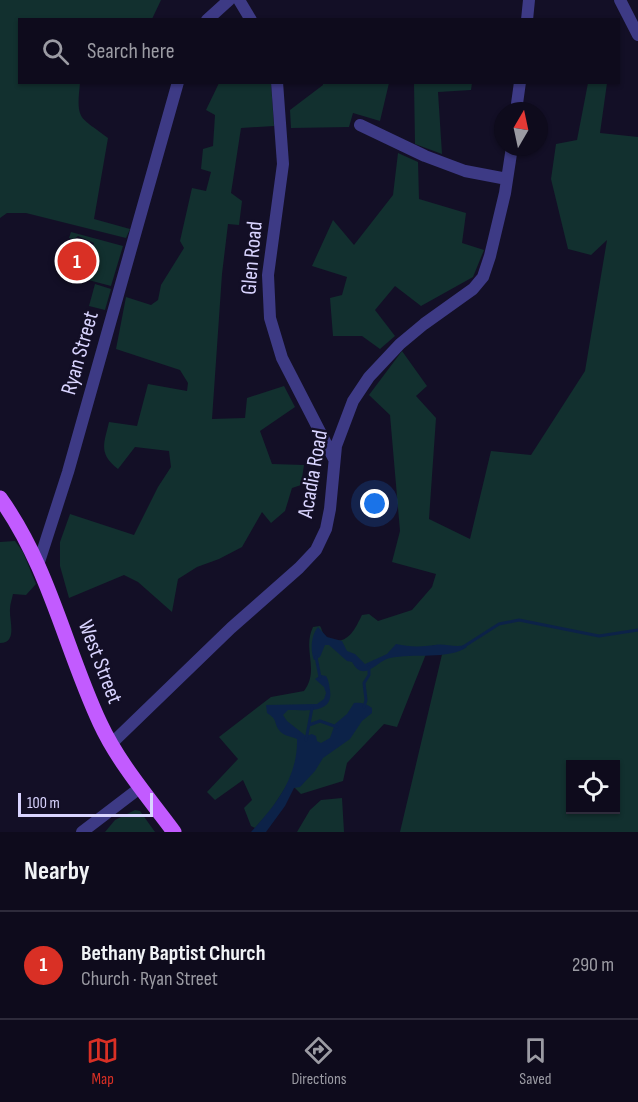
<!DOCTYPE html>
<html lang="en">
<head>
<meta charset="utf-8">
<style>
  :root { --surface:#0e0b1c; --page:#1c1929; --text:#f1f3f6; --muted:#9b9ba3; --line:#2e2b3b; --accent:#d93025 }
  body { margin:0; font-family:"Sofia Sans Condensed",sans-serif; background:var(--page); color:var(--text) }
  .controls { position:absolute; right:18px; bottom:18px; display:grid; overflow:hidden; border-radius:0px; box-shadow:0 2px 4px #0004 }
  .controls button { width:54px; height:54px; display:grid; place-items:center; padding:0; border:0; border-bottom:2px solid var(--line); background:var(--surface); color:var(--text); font:30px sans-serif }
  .compass { position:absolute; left:494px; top:102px; width:54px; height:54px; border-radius:50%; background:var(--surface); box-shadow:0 2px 4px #0004; rotate:9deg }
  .scale { position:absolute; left:18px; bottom:15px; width:135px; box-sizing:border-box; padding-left:6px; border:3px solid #d9d4ff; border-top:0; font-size:16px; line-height:21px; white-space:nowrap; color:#d9d4ff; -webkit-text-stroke:4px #130f26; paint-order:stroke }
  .you { position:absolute; left:375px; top:504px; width:21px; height:21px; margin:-15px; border:4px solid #fff; border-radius:50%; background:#1a73e8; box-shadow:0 0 0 9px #1a73e833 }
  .badge { display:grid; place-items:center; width:39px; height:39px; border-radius:50%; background:var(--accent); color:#fff; font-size:20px; font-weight:700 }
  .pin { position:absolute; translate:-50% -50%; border:3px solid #fff; box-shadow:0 2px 6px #0006 }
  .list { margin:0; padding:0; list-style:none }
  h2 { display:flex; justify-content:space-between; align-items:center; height:78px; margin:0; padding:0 24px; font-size:26px }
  h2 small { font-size:20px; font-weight:400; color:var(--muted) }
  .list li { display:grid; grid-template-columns:39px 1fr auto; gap:18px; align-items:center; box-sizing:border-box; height:108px; padding:0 24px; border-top:2px solid var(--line) }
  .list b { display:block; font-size:22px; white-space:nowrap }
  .list p { margin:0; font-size:20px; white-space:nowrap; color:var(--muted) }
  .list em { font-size:20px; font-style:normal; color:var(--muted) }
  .icon { flex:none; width:33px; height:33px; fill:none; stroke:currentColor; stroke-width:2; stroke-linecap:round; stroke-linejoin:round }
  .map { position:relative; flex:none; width:638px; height:832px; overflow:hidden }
  .search { position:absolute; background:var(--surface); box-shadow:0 2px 4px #0004; left:18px; right:18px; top:18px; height:66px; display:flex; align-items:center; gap:15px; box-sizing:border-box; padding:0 21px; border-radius:0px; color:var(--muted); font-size:22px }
  .sheet { height:186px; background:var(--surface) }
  nav { display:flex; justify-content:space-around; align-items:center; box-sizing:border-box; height:84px; border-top:2px solid var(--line); background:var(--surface); font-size:16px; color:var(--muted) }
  nav a { display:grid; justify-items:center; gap:3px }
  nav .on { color:var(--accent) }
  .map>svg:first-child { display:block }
  .green { fill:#12302f; fill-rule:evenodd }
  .water { fill:#0c2248 }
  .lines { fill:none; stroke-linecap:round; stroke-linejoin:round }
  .stream { stroke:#0c2248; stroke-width:3 }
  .minor { stroke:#3d3a85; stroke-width:12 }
  .major { stroke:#c25bff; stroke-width:15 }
  .labels { text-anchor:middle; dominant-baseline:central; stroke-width:5; stroke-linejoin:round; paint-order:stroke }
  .street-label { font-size:22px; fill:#d9d4ff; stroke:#130f26 }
</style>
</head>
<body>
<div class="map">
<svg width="638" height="832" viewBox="0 0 638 832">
  <rect width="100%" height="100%" fill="#130f26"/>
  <path class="green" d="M0,0H161L152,19L20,20V82L80,83C76,121 79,116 108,138L94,219L130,229L126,238L26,213H7L0,218Z
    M219,83H271L274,126L241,128L231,193L242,201L239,225L228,224L222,274L212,419L245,418L247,398L284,386L295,407L260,431L272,464L304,465L301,485L292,488L285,511L271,523L262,512L242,547L219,559L197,567L178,579L172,612L138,582L124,575L69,598L60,566V542L70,514L134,535L158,487L171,467L169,451L135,447L118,469C98,453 104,444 109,422L137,426L148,384L187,391L188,383L180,370L116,349L126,297L151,305L158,300L161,285L184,248L180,241L192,188L206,191L211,172L201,169L203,149L213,146L215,115L206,110Z
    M323,83H389L380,121L353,113L349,127L291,128L290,110L323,85Z
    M414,83H472L471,90L438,92L442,154L415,144Z
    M588,83H607L600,133L638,137V832H400L444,646L436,645L423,648L420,654H426L397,727L384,724L347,763L343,781L301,794L289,782L271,810L255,828L251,826L244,808L252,800L243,780L215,800L207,792L238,759L219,737L271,697L304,691C320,670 302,650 313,627L320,626C322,629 322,632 324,635C326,637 330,639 333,640C349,644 356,627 362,615L369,614L378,621L412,610L432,587L436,574L392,562L400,531L390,415L369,395L402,351L427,386L416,396L436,418L429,519L470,539L491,451L531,455L585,371L607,240L591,255L568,249L551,179L556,144L577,140ZM570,764H616V810H570Z
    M398,153L418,162L419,199L466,213L462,243L484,250L473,277L421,306L395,286L375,310L395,336L380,349L362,336H333L330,298L342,295L347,277L312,266L333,220L354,245L393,195Z
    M71,232L123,246L111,286L81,278L90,251H92L94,243L78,236L74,239L69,238Z
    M95,284L111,289L105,310L89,306Z
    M15,541L23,552L36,584L26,595L13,594C12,599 10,604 10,609C9,620 18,643 0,643V542Z
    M342,798L344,832H297L310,810L321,800Z
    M135,810L140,811L155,832H105L115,820Z"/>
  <path class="water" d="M318,627L327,637L342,641L347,651L355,654L365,664L387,654L396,644C409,647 421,647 435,645C445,643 454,648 465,645L467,647C449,660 412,653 390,658C377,660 364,684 352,662L347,661L329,645H325L320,657L314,660C310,651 311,635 318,627Z
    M321,675L326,676C329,681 329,684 330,690C334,715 304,710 288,710L283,715L287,721L306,736L312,734L316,736L317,741L321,743L330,738L335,724L347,714L354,703C361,702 367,704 372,708V713L362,721L350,739L323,758L315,771L300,787L294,788L285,806L266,832H251C276,805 298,777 297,739C291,736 283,736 279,730C273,721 278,720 267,713L266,705L317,704L324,699L326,693L324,687L315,679Z"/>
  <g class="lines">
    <path class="stream" d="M463,647L499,624L519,620L599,636L638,630
      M316,657L320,677
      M364,707L366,700L364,683L369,675V667
      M309,725L320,721L337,727
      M306,740L312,708"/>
    <path class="minor" d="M239,0L251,20
      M620,0L638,35
      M207,20L229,0
      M527,20L529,0
      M277,82L283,164L268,275L270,318L282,358L334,459
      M516,111L520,82
      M360,125L425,156L465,171L507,179
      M38,565L68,472L178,82
      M111,744L231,628L299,568L316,550L326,529L330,509L336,446L353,401L369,377L400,344L424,324L473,289L483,277L490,256L505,193L512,147
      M82,832L141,787"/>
    <path class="major" d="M0,498C49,566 65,648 100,723C118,762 148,797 174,832"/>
  </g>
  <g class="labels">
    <g class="street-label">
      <text transform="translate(252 258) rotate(-85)">Glen Road</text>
      <text transform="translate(80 353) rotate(-74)">Ryan Street</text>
      <text transform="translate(313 474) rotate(-80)">Acadia Road</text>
      <text transform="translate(100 662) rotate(69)">West Street</text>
    </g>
  </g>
</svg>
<div class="controls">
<button><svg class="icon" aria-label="locate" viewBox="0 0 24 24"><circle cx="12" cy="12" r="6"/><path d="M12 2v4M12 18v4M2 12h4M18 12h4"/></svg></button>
</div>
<svg class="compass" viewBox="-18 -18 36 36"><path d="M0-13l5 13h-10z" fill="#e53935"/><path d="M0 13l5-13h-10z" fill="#9b9ba3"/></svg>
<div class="scale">100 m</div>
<div class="you"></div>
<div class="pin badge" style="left:77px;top:261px">1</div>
<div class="search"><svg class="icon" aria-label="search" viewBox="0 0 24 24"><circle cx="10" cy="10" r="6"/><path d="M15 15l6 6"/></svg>Search here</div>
</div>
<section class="sheet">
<h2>Nearby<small></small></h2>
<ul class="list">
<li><span class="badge">1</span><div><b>Bethany Baptist Church</b><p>Church · Ryan Street</p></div><em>290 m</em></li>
</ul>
</section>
<nav>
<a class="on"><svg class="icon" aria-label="map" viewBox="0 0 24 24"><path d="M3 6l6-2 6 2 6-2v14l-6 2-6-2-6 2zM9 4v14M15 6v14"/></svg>Map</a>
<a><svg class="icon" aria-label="directions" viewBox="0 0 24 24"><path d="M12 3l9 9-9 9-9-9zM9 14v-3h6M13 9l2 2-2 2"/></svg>Directions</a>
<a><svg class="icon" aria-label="saved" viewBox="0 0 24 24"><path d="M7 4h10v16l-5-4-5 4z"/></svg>Saved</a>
</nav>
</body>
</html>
